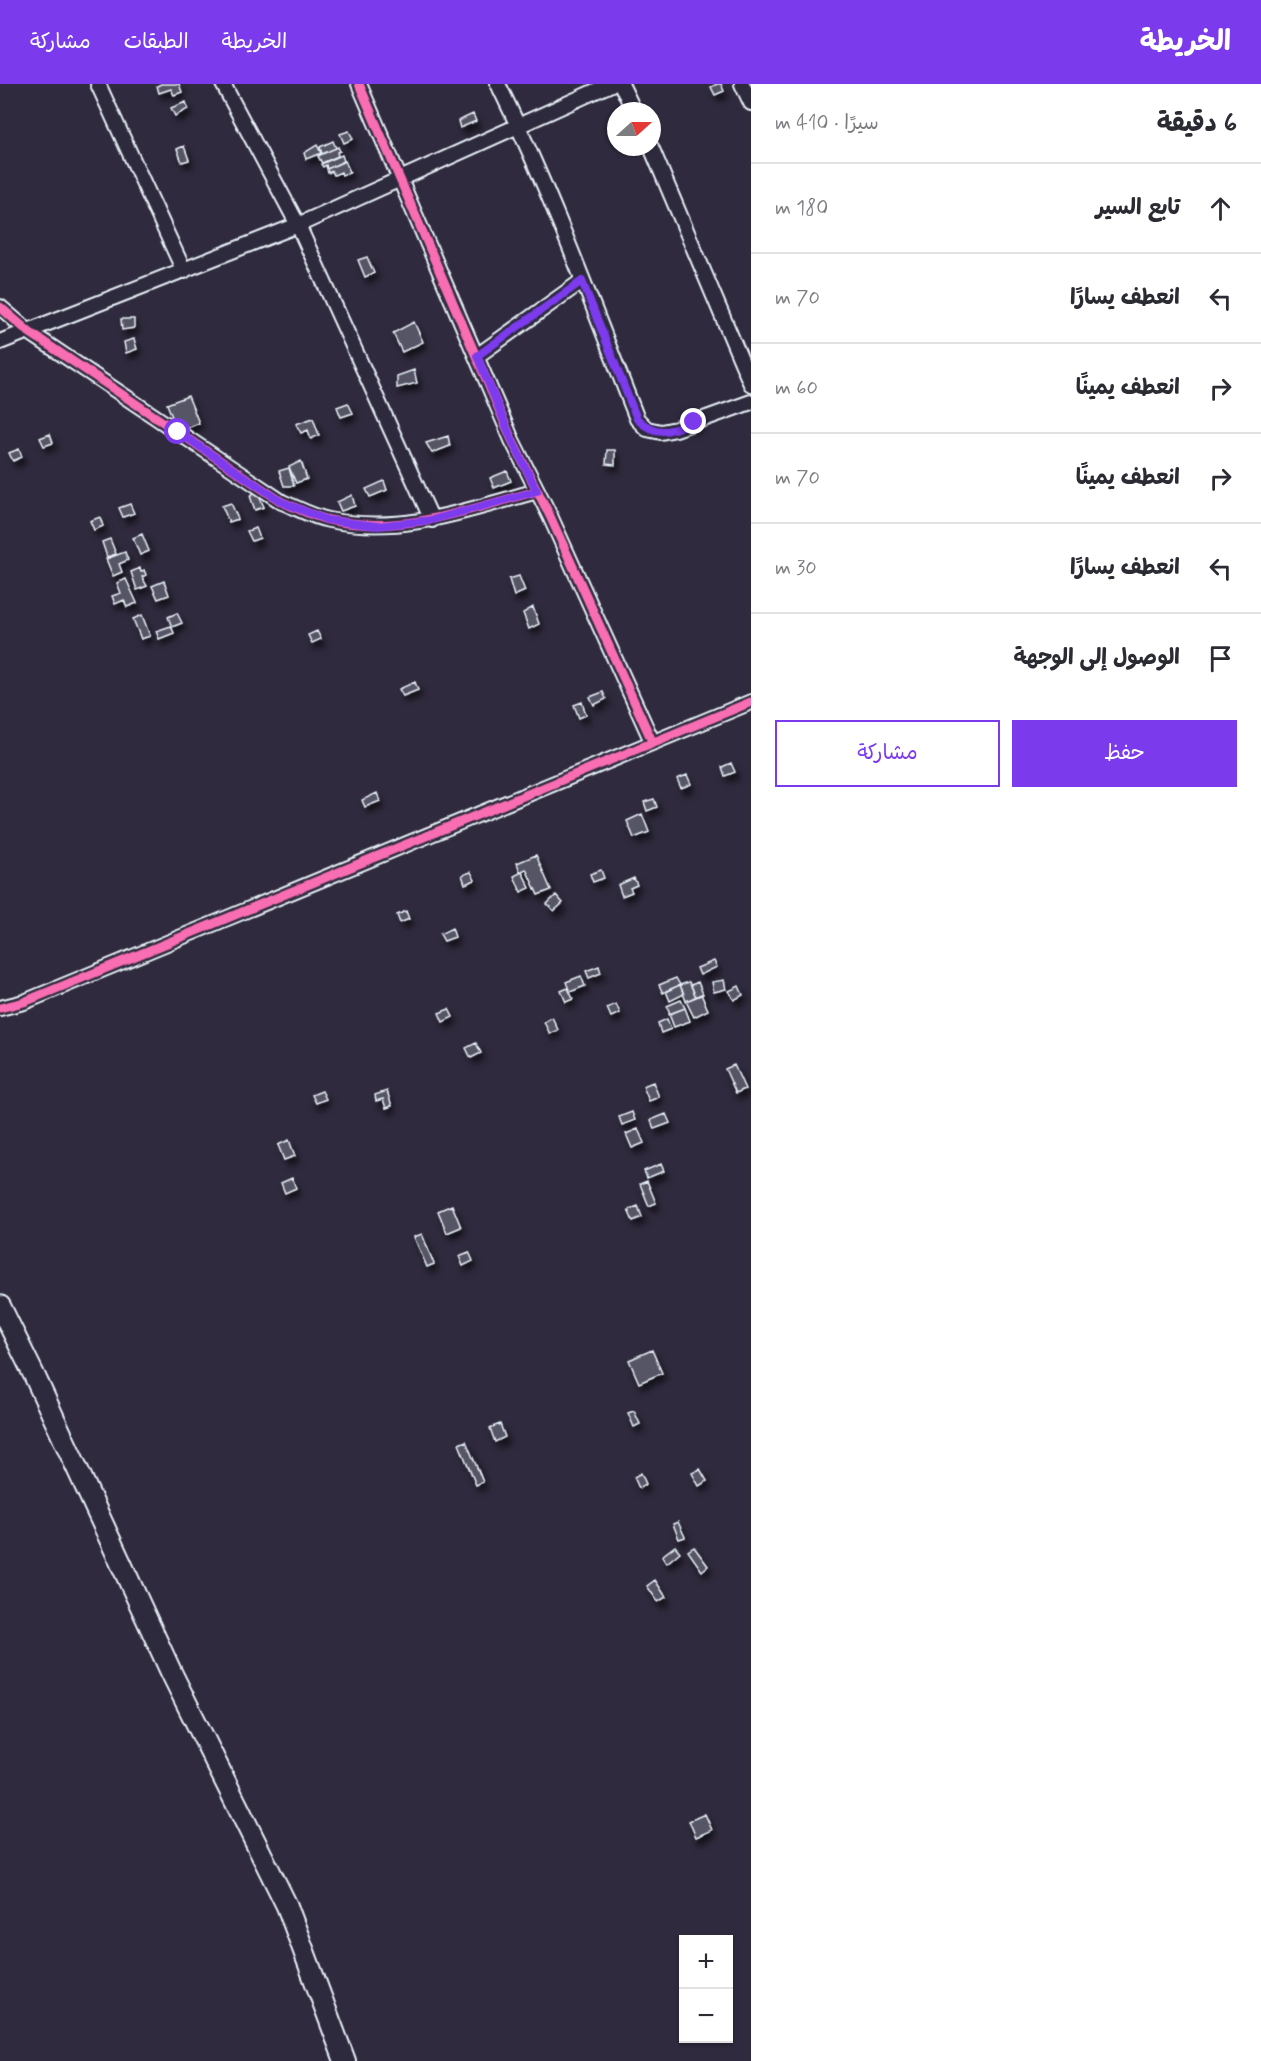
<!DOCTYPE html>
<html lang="ar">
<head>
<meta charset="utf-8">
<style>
  :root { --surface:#fff; --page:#f7f7f7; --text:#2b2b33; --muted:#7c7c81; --line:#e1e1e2; --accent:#7c3aed }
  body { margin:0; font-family:Mynerve,"Playpen Sans Arabic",sans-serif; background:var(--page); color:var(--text); direction:rtl }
  .controls { position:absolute; right:18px; bottom:18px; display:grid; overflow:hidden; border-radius:0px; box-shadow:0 2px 4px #0004 }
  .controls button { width:54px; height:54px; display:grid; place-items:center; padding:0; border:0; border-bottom:2px solid var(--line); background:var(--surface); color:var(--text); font:30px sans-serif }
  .compass { position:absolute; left:607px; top:18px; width:54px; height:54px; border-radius:50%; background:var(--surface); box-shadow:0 2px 4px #0004; rotate:69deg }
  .stop { position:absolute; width:18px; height:18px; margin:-14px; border:4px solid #7c3aed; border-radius:50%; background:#fff }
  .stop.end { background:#7c3aed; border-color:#fff; box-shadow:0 2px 6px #0008 }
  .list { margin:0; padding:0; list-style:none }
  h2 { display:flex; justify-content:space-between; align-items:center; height:78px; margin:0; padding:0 24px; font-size:26px }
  h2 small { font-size:20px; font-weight:400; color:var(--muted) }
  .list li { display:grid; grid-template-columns:39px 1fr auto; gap:18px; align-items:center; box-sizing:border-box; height:90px; padding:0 24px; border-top:2px solid var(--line) }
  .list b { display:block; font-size:22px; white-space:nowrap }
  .list em { font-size:20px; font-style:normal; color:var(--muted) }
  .actions { display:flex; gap:12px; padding:18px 24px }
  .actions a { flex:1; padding:14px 0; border:2px solid var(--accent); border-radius:0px; text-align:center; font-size:21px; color:var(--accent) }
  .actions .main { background:var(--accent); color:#fff }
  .icon { flex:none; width:33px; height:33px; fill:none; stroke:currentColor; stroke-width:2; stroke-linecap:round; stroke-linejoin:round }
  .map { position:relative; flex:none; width:751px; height:1977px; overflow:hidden; direction:ltr }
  header { display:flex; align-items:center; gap:36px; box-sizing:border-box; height:84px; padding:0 30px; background:var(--accent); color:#fff }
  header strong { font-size:28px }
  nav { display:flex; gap:33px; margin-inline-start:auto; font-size:21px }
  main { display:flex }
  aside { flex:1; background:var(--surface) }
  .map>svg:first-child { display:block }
  .building { fill:#575565; stroke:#e8f1f8; stroke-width:1.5; filter:url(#shadow) }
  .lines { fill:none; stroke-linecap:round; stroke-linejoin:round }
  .minor-casing { stroke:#e8f1f8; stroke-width:18 }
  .secondary-casing { stroke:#e8f1f8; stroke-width:24 }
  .minor { stroke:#2f2a3d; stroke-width:14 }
  .secondary { stroke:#2f2a3d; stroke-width:20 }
  .cycleway-casing { stroke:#2f2a3d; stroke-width:13 }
  .cycleway { stroke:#f96db3; stroke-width:9 }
  .route { stroke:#7c3aed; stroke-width:8 }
</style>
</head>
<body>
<header>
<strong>الخريطة</strong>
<nav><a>الخريطة</a><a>الطبقات</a><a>مشاركة</a></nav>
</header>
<main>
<aside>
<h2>6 دقيقة<small>سيرًا · 410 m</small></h2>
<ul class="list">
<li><svg class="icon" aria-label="ahead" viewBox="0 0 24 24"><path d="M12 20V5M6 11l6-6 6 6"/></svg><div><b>تابع السير</b></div><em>180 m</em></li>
<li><svg class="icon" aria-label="left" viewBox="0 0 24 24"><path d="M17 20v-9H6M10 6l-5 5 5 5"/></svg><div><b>انعطف يسارًا</b></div><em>70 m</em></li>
<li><svg class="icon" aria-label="right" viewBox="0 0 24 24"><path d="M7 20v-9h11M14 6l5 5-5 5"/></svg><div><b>انعطف يمينًا</b></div><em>60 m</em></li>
<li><svg class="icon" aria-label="right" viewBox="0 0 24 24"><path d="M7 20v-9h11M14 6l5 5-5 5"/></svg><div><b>انعطف يمينًا</b></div><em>70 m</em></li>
<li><svg class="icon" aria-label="left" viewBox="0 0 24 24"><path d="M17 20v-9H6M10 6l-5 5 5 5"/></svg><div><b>انعطف يسارًا</b></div><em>30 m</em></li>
<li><svg class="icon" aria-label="arrive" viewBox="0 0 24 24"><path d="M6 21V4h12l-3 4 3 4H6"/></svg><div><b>الوصول إلى الوجهة</b></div></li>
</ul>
<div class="actions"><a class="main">حفظ</a><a>مشاركة</a></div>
</aside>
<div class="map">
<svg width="751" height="1977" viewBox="0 0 751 1977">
  <defs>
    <filter id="shadow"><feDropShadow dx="3.5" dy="6" stdDeviation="3" flood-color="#0009"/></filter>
  </defs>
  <rect width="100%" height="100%" fill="#2f2a3d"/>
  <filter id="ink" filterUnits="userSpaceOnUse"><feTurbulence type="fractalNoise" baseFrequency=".0167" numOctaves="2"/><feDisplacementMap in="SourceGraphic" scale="12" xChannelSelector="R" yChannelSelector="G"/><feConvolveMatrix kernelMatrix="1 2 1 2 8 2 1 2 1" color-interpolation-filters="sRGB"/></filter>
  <g filter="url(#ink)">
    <path class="building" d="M161,0H179L182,8L174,11L171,5L159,9L157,2Z
      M717,0H721L724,7L715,11L711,3Z
      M186,18L188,25L175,32L171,24Z
      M473,30L476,37L460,44L458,37Z
      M349,47L353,55L344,59L340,50Z
      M333,57L336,64L322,70L320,63Z
      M317,61L321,69L306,75L304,69Z
      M184,62L189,76L182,78L177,65Z
      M338,63L340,67L337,68L338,72L322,79L318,72Z
      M342,71L344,77L327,85L326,81L323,83L321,80Z
      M345,77L350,88L342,91L341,88L334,91L332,87L328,89L327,85Z
      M367,173L374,189L365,193L358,176Z
      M121,235H134V244L122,246Z
      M414,238L423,258L402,268L393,249Z
      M134,255L137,265L126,269L124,258Z
      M414,286L417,299L397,304V292Z
      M188,312L199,339L178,348L167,320Z
      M348,319L353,329L341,333L337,323Z
      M313,334L319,351L311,355L308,346L301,349L296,340Z
      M50,350L53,359L44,362L40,354Z
      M448,352L450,362L432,369L426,359Z
      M19,365L22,373L13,377L9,369Z
      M607,366H615V381L606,380Z
      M301,377L307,395L296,399L289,383Z
      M289,384L294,402H284L279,387Z
      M507,387L511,397L494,404L490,394Z
      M384,397L387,406L370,413L366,405Z
      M257,407L264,423L255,426L250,412Z
      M352,411L355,422L341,427L337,418Z
      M231,419L238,435L229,438L222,422Z
      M130,420L134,429L123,433L119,424Z
      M100,433L103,442L94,446L90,437Z
      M256,444L260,454L252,457L247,447Z
      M142,450L149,467L140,471L133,454Z
      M110,455L116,470L107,473L102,458Z
      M125,468L128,476L119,480L122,488L113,492L106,475Z
      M140,484L141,488L144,486L146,491L142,493L147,502L137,506L131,488Z
      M519,492L525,507L514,512L509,495Z
      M126,495L137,519L127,523L124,516L115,520L112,512L121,509L117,499Z
      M164,497L169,511L158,515L152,502Z
      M533,523L539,540L529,545L523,529Z
      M177,529L182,539L172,543L168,533Z
      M142,531L150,552L141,555L133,535Z
      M171,542L174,549L159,555L156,547Z
      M317,547L321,555L312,559L308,551Z
      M415,598L418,606L403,612L399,605Z
      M603,608L606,615L594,621L590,613Z
      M582,618L586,631L579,634L574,621Z
      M731,679L735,688L725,692L722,683Z
      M687,691L691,700L681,704L677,695Z
      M377,709L380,717L365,723L362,716Z
      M654,715L657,723L647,727L644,718Z
      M642,730L649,748L634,754L627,737Z
      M536,771L551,806L538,811L526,785L520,788L517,779Z
      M601,786L604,794L593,798L590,790Z
      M471,788L475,796L465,800L462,791Z
      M522,788L530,804L521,808L514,792Z
      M634,794L637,801L630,804L632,808L622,812L618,801Z
      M556,811L563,819L554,827L547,820Z
      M406,827L409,835L400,839L397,831Z
      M452,844L455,853L444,857L440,850Z
      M714,877L717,883L700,891L697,884Z
      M599,882L601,889L589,894L586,887Z
      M581,892L585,902L570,908L566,898Z
      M676,894L680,901L663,909L659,901Z
      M724,896L726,905L714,908L712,898Z
      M689,898L696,913L686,917L680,901Z
      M698,898L703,910L696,913L691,901Z
      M680,901L684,910L670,917L666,907Z
      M739,902L743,911L734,916L729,907Z
      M568,904L573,915L566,918L561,907Z
      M701,910L708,926L694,933L686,917Z
      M681,916L685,924L670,930L667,922Z
      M616,920L620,929L611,933L607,924Z
      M685,924L690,937L674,943L669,930Z
      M449,925L453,933L443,938L439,929Z
      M552,933L558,946L550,950L544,938Z
      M667,935L671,945L661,949L658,939Z
      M476,959L481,969L471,974L466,964Z
      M734,981L745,1005L736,1009L725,985Z
      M653,998L659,1013L649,1017L643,1002Z
      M322,1007L326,1015L316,1019L312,1011Z
      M387,1007L392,1022L386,1024L383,1015L376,1017L375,1011Z
      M632,1028L635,1036L622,1041L619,1033Z
      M666,1030L670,1039L654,1045L651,1036Z
      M638,1045L644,1059L632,1064L626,1050Z
      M289,1056L295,1072L284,1076L278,1061Z
      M661,1080L664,1087L647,1094L644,1087Z
      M292,1094L296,1104L285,1109L281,1099Z
      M647,1097L656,1119L649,1122L640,1100Z
      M452,1121L461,1143L447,1149L438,1127Z
      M638,1122L642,1133L633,1137L628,1126Z
      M422,1150L434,1180L427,1183L414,1153Z
      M469,1168L473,1177L463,1182L459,1172Z
      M652,1266L662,1289L639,1299L629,1276Z
      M634,1327L640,1340L634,1343L628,1329Z
      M500,1340L505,1353L495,1358L490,1344Z
      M466,1357L483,1398L476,1401L459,1360Z
      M700,1385L707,1397L699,1402L692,1389Z
      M641,1389L646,1400L639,1404L634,1393Z
      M678,1438L685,1453L679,1455L673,1440Z
      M675,1462L680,1468L667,1479L662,1472Z
      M694,1463L708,1482L702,1487L688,1467Z
      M655,1496L666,1513L658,1518L647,1502Z
      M705,1730L712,1746L696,1753L689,1737Z"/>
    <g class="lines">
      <g class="minor-casing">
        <path id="minor" d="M98,0L184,187
          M223,0L298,141L611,0
          M359,0L512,356L550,432L652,657
          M498,0C551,108 593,223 637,335L647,345L661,348L676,345L751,318
          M621,0L634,27
          M742,0L751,19
          M651,63L751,300
          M0,223L29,248L282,418C297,424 313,433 329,436C404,451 467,426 537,407
          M0,258L298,141L432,436
          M477,272L582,197
          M0,924L24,918L751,618"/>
      </g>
      <g class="secondary-casing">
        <path id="secondary" d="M0,1222L35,1293L172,1590L287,1822L345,1977"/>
      </g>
      <use href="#minor" class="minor"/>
      <use href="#secondary" class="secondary"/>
      <g class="cycleway-casing">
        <path id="cycleway" d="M359,0L512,356L550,432L652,657
          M0,223L29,248L282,418C297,424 313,433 329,436C404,451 467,426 537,407
          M0,924L24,918L751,618"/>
      </g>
      <use href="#cycleway" class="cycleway"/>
    </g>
  </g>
  <g class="lines" filter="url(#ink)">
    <path class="route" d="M178,348L282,418L327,436L377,442L432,436L537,407L512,356L477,272L582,197L637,335C657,354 671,347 694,338"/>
  </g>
</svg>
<div class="controls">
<button>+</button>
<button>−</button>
</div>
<svg class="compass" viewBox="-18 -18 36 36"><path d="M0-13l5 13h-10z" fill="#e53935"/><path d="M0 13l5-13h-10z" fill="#7c7c81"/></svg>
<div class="stop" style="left:178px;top:348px"></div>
<div class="stop end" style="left:694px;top:338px"></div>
</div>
</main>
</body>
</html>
